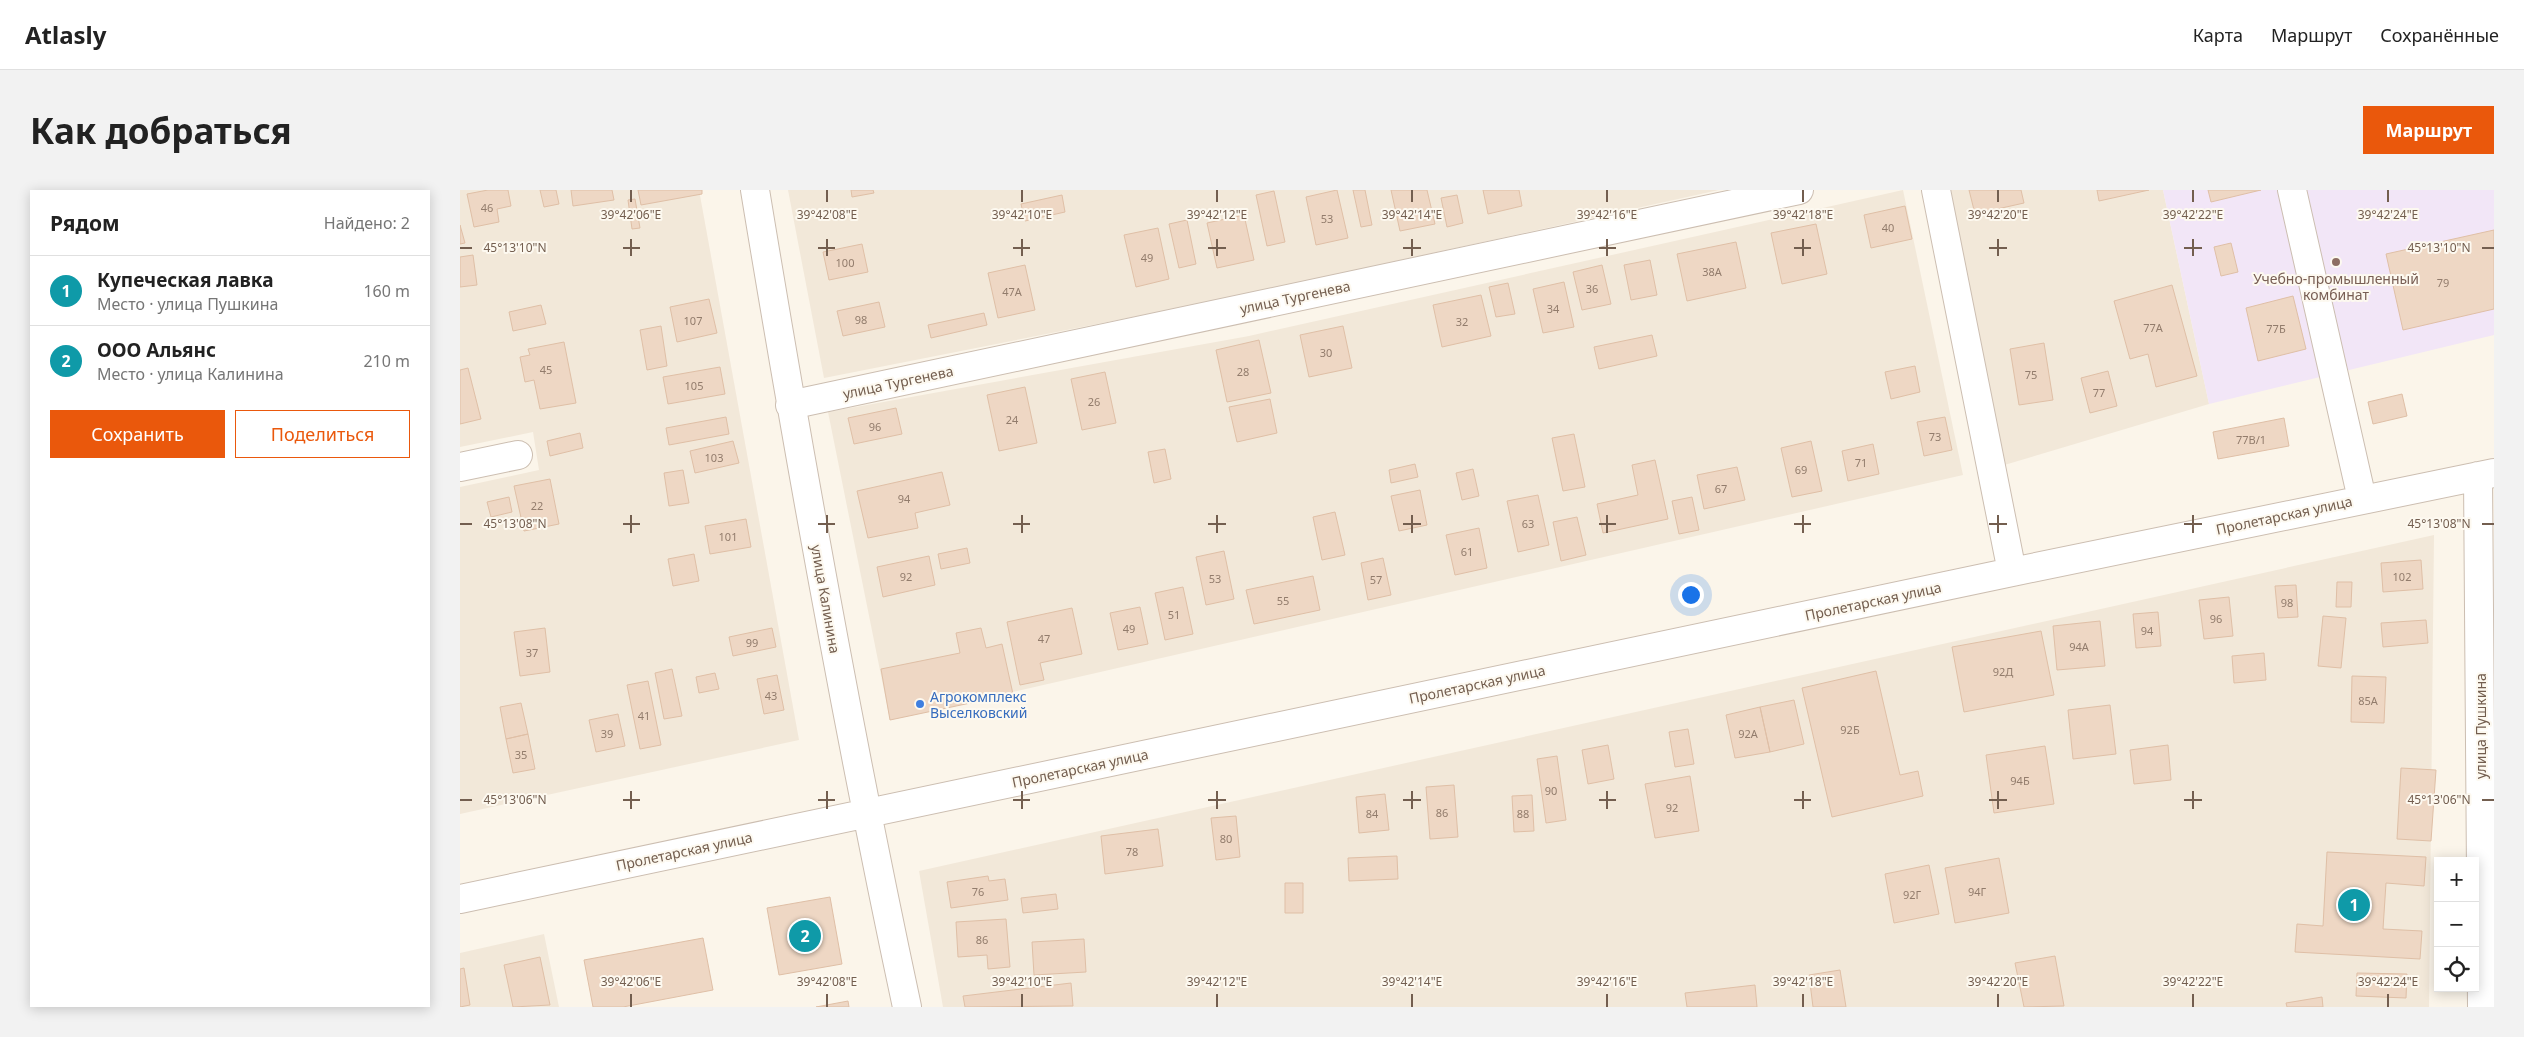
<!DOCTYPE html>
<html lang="ru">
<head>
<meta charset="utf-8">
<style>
  :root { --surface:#fff; --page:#f2f2f2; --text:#222; --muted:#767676; --line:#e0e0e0; --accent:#ea580c }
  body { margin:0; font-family:"Noto Sans",sans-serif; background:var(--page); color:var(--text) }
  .controls { position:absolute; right:15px; bottom:15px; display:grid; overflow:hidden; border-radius:0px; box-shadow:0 2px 12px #0003 }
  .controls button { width:45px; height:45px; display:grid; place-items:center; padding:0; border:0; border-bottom:1px solid var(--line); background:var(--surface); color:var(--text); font:25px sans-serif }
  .you { position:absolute; left:1230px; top:404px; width:18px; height:18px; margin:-12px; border:4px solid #fff; border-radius:50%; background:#1a73e8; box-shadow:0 0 0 8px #1a73e833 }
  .badge { display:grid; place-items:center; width:32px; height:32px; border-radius:50%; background:var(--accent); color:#fff; font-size:16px; font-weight:700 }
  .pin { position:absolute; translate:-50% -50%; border:2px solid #fff; box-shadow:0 1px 5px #0006 }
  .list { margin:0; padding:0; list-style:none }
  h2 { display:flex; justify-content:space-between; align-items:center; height:65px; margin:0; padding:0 20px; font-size:21px }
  h2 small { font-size:16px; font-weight:400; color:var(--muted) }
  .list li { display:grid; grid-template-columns:32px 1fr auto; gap:15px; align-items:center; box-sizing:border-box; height:70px; padding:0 20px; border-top:1px solid var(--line) }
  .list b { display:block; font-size:19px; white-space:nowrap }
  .list p { margin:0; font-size:16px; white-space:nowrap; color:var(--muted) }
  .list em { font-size:16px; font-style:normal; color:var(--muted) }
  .actions { display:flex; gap:10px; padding:15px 20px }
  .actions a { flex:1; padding:11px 0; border:1px solid var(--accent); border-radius:0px; text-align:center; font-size:18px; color:var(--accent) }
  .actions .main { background:var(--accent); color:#fff }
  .icon { flex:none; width:28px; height:28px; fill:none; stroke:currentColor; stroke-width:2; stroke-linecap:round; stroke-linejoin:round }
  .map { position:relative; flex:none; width:2034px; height:817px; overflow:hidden; border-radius:0px }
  header { display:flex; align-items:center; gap:30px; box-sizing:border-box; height:70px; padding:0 25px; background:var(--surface); border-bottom:1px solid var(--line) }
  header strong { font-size:24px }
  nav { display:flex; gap:28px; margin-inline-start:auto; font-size:18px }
  .intro { display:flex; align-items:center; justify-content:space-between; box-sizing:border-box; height:120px; padding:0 30px }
  h1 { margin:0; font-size:35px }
  .button { padding:12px 22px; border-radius:0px; background:var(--accent); color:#fff; font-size:18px; font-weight:700 }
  main { display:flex; gap:30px; padding:0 30px }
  aside { flex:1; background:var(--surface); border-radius:0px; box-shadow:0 2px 12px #0003 }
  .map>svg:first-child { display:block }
  .residential { fill:#f2e8d9 }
  .education { fill:#f2e6f7 }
  .building { fill:#eed7c4; stroke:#dfbfa6 }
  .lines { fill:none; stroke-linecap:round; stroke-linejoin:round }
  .minor-casing { stroke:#ccbeb1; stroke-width:30 }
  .minor { stroke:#fff; stroke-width:28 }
  .ticks { fill:none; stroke:#735e4f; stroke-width:2 }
  .education-dot { fill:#8d6e63; stroke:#fdf9f0; stroke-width:2 }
  .shop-dot { fill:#3f7fe0; stroke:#fdf9f0; stroke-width:2 }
  .labels { text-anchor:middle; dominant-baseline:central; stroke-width:4; stroke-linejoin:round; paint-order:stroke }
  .number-label { font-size:11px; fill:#927c6c }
  .education-label { font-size:14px; fill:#785e54; stroke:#fdf9f0 }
  .street-label { font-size:14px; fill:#735e4f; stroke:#fdf9f0 }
  .shop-label { font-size:14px; fill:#366cbe; stroke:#fdf9f0; text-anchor:start }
  .ticks-label { font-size:12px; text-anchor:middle; fill:#735e4f; stroke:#fdf9f0; stroke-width:4; stroke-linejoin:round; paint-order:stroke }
</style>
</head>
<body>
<header>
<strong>Atlasly</strong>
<nav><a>Карта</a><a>Маршрут</a><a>Сохранённые</a></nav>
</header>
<div class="intro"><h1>Как добраться</h1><a class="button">Маршрут</a></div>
<main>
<aside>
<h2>Рядом<small>Найдено: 2</small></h2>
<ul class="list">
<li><span class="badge" style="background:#0f9aa8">1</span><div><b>Купеческая лавка</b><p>Место · улица Пушкина</p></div><em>160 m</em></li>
<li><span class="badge" style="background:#0f9aa8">2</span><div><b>ООО Альянс</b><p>Место · улица Калинина</p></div><em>210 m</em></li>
</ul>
<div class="actions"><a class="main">Сохранить</a><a>Поделиться</a></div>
</aside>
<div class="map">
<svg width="2034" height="817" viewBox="0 0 2034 817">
  <rect width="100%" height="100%" fill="#fbf5ea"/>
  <path class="residential" d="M0,0H239L339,550L0,624V297L79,280L73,242L0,257Z
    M328,0H1259L769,108L364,188Z
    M1443,0L1503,285L430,530L368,222L789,146Z
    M1491,0H1703L1749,214L1541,276Z
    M1974,345L1969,817H483L459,681Z
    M84,744L99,817H0V763Z"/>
  <path class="education" d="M1703,0H2034V145L1749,214Z"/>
  <path class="building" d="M28,0H48L51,16L37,19L39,32L14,37L7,4Z
    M80,0H96L99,14L84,17Z
    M111,0H152L154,10L113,16Z
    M178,0H242V4L181,15Z
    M391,0H413L414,3L392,7Z
    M877,0L888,48L856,55L846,7Z
    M893,0H905L912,35L901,37Z
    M931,0H967L975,34L940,41Z
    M1023,0H1059L1062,16L1028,24Z
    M1509,0H1561L1564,13L1515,24Z
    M1637,0H1689L1639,11Z
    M1748,0H1801L1751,12Z
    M814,1L825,52L807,56L796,5Z
    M602,5L605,22L565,31L561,14Z
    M997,5L1003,33L987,37L981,8Z
    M175,9L180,38L172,39L168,10Z
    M1445,16L1452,49L1411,58L1404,25Z
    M784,25L794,70L757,78L747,33Z
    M727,30L736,74L719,78L709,34Z
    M1356,34L1367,84L1322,94L1311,43Z
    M0,35L5,53L0,54Z
    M698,38L709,89L676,97L664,45Z
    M2034,40V119L1943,140L1926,64Z
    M1276,52L1286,98L1227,111L1217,64Z
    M1771,53L1778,82L1761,86L1754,57Z
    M402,54L408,82L369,90L363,62Z
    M13,65L17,95L0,97V67Z
    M1190,70L1197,105L1171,110L1164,75Z
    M565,75L575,120L538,128L528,83Z
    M1142,75L1151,114L1122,120L1113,82Z
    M1104,92L1114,137L1083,143L1073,99Z
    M1048,93L1055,124L1036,127L1029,97Z
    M1712,95L1737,186L1696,197L1688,164L1670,169L1654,111Z
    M1021,105L1031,146L982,157L973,115Z
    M1833,106L1846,159L1798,171L1786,118Z
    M249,109L257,143L217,152L210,117Z
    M419,112L425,137L383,146L377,121Z
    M81,115L86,134L53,141L49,122Z
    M524,123L527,135L471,148L468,135Z
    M201,136L207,176L187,180L180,140Z
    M883,136L892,178L849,187L840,145Z
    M1192,145L1197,166L1139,179L1134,157Z
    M799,150L811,203L767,212L756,160Z
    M104,152L116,213L80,219L74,190L65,192L60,167L70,165L68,159Z
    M1584,153L1593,210L1559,215L1550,159Z
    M1455,176L1460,202L1431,209L1425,182Z
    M260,177L265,204L208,214L203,187Z
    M8,178L21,229L0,234V180Z
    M1648,181L1657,216L1630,223L1621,188Z
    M645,182L656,233L622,240L611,189Z
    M565,197L577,253L539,261L527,205Z
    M1942,204L1947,226L1913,234L1908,212Z
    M810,209L817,243L777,252L769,217Z
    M436,218L442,244L394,254L388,228Z
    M266,227L269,244L209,255L206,238Z
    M1485,227L1492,260L1464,266L1457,232Z
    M1824,228L1829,256L1758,269L1753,242Z
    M120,243L123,258L90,266L87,251Z
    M1114,244L1125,297L1103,301L1092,248Z
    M273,251L279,273L235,283L230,261Z
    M1351,251L1362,301L1332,307L1321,258Z
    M1413,254L1419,284L1388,291L1382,261Z
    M705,259L711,289L694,293L688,262Z
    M1195,270L1208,329L1143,343L1137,314L1178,305L1172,275Z
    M955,274L958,287L931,293L929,280Z
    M1277,277L1285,310L1244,319L1237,285Z
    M1013,279L1019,306L1002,310L996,283Z
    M223,280L229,313L209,316L204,283Z
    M482,282L490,315L455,323L458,338L408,348L397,301Z
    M90,289L99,334L64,341L54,296Z
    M960,300L967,335L939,341L931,306Z
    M1078,305L1089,355L1058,362L1047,311Z
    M49,307L52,322L31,327L27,312Z
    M1232,307L1239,340L1219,344L1212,311Z
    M875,322L885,365L862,370L853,327Z
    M1117,327L1126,365L1101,371L1093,332Z
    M286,329L291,357L250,364L245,336Z
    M1019,338L1027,378L995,385L986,345Z
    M507,358L510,373L481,379L478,364Z
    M764,361L774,409L746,415L736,367Z
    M234,364L239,391L213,396L208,369Z
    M469,366L475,395L423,407L417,377Z
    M923,368L931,405L908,410L901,373Z
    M1961,370L1963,399L1923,402L1921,373Z
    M853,386L860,420L794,434L786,400Z
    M1877,392H1892L1891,417H1876Z
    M1836,395L1838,427L1818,428L1815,396Z
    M723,397L733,444L705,450L695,403Z
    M1769,407L1773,446L1744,449L1739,410Z
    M680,417L688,454L658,460L650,423Z
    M612,418L622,464L580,473L584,490L560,495L547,432Z
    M1698,422L1701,456L1676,458L1673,424Z
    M1863,426L1886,428L1881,478L1858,476Z
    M1966,430L1968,453L1923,457L1921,433Z
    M1640,431L1645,476L1597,480L1593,436Z
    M85,438L90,482L60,486L54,442Z
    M312,438L316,457L273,466L269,447Z
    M521,438L526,458L542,454L553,504L430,530L421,479L500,463L496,443Z
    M1581,441L1594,505L1504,522L1492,457Z
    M1804,463L1806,490L1774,493L1772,466Z
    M212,479L222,526L204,529L195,483Z
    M1416,481L1440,585L1458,581L1463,606L1372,627L1342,498Z
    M255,483L259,499L239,503L236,487Z
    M317,485L324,520L304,524L297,489Z
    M1892,486L1926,487L1924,533L1891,532Z
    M188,491L201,555L180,559L167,495Z
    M1334,510L1344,554L1310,562L1300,517Z
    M61,513L68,544L46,549L40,517Z
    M1650,515L1656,564L1613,569L1608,520Z
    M1300,517L1310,562L1275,568L1266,525Z
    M158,524L165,556L136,562L129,530Z
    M1228,539L1234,574L1215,577L1209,542Z
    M68,544L75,579L53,583L46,549Z
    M1148,555L1154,589L1128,594L1122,560Z
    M1708,555L1711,590L1674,594L1670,560Z
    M1585,556L1594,614L1534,623L1526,565Z
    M1097,566L1106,630L1086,633L1077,569Z
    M1941,578L1976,580L1971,651L1937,649Z
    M1230,586L1239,641L1195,648L1185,594Z
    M994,595L998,647L970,649L966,597Z
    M925,604L929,640L899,643L896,607Z
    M1072,605L1074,641L1054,642L1052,606Z
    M776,626L780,667L756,670L751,628Z
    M698,639L703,676L645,684L641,646Z
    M1867,662L1966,667L1964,696L1926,693L1923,739L1962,741L1960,769L1835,762L1837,734L1863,736Z
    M937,666L938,689L889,691L888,668Z
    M1539,668L1549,723L1495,733L1485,678Z
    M1469,675L1479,724L1434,733L1425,684Z
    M528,686L529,691L545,689L548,710L491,718L487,692Z
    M825,693H843V723H825Z
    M596,704L598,719L563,723L561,708Z
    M370,707L382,774L319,785L307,718Z
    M546,729L550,777L528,779L527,765L498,767L496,732Z
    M243,748L253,800L163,817H133L124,770Z
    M624,749L626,782L574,785L572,752Z
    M1595,766L1604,816L1564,817L1555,773Z
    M80,767L90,815L53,817L44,775Z
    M4,778L10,815L0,817V779Z
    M1380,780L1386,817H1353L1349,785Z
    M1897,783L1947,784L1946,808L1896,806Z
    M611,793L613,816L505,817L503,806Z
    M1295,795L1297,817H1227L1225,803Z
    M1862,807L1863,817H1827L1826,813Z
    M388,811L389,817H356Z"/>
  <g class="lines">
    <g class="minor-casing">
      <path id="minor" d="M295,0C340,273 389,546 447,817
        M1476,0L1552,382
        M1832,0L1902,309
        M330,215L1339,0
        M0,277L58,265
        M2018,286L2022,817
        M0,709L1552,382L2034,283"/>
    </g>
    <use href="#minor" class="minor"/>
  </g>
  <path class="ticks" d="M171,0V12M367,0V12M562,0V12M757,0V12M952,0V12M1147,0V12M1343,0V12M1538,0V12M1733,0V12M1928,0V12M171,49V66M367,49V66M562,49V66M757,49V66M952,49V66M1147,49V66M1343,49V66M1538,49V66M1733,49V66M0,58H12M163,58H180M358,58H375M553,58H570M748,58H766M943,58H961M1139,58H1156M1334,58H1351M1529,58H1547M1724,58H1742M2022,58H2034M171,325V343M367,325V343M562,325V343M757,325V343M952,325V343M1147,325V343M1343,325V343M1538,325V343M1733,325V343M0,334H12M163,334H180M358,334H375M553,334H570M748,334H766M943,334H961M1139,334H1156M1334,334H1351M1529,334H1547M1724,334H1742M2022,334H2034M171,601V619M367,601V619M562,601V619M757,601V619M952,601V619M1147,601V619M1343,601V619M1538,601V619M1733,601V619M0,610H12M163,610H180M358,610H375M553,610H570M748,610H766M943,610H961M1139,610H1156M1334,610H1351M1529,610H1547M1724,610H1742M2022,610H2034M171,804V817M367,804V817M562,804V817M757,804V817M952,804V817M1147,804V817M1343,804V817M1538,804V817M1733,804V817M1928,804V817"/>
  <circle class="education-dot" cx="1876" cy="72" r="5"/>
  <circle class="shop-dot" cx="460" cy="514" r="5"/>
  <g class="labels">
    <g class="number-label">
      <text x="27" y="17">46</text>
      <text x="867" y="28">53</text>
      <text x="1428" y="37">40</text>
      <text x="687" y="67">49</text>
      <text x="385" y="72">100</text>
      <text x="1252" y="81">38А</text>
      <text x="1983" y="92">79</text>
      <text x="1132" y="98">36</text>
      <text x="552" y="101">47А</text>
      <text x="1093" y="118">34</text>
      <text x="401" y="129">98</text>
      <text x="233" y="130">107</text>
      <text x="1002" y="131">32</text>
      <text x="1693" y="137">77А</text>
      <text x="1816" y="138">77Б</text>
      <text x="866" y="162">30</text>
      <text x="86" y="179">45</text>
      <text x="783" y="181">28</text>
      <text x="1571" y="184">75</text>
      <text x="234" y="195">105</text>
      <text x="1639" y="202">77</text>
      <text x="634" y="211">26</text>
      <text x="552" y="229">24</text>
      <text x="415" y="236">96</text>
      <text x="1475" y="246">73</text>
      <text x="1791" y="249">77В/1</text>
      <text x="254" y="267">103</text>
      <text x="1401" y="272">71</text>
      <text x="1341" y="279">69</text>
      <text x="1261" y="298">67</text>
      <text x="444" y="308">94</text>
      <text x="77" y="315">22</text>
      <text x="1068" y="333">63</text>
      <text x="268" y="346">101</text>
      <text x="1007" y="361">61</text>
      <text x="446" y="386">92</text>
      <text x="1942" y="386">102</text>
      <text x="755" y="388">53</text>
      <text x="916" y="389">57</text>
      <text x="823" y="410">55</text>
      <text x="1827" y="412">98</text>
      <text x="714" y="424">51</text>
      <text x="1756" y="428">96</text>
      <text x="669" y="438">49</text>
      <text x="1687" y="440">94</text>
      <text x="584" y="448">47</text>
      <text x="292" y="452">99</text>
      <text x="1619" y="456">94А</text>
      <text x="72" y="462">37</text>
      <text x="1543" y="481">92Д</text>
      <text x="311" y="505">43</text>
      <text x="1908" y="510">85А</text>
      <text x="184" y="525">41</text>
      <text x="1390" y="539">92Б</text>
      <text x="147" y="543">39</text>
      <text x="1288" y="543">92А</text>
      <text x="61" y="564">35</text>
      <text x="1560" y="590">94Б</text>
      <text x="1091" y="600">90</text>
      <text x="1212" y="617">92</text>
      <text x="982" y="622">86</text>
      <text x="912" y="623">84</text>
      <text x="1063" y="623">88</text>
      <text x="766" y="648">80</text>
      <text x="672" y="661">78</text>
      <text x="518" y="701">76</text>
      <text x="1517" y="701">94Г</text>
      <text x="1452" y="704">92Г</text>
      <text x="522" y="749">86</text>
    </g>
    <g class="education-label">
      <text x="1876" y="88">Учебно-промышленный<tspan x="1876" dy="16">комбинат</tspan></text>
    </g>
    <g class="street-label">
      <text transform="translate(835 107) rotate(-12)">улица Тургенева</text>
      <text transform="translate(438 192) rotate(-12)">улица Тургенева</text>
      <text transform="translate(1824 325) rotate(-12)">Пролетарская улица</text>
      <text transform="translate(366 409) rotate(80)">улица Калинина</text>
      <text transform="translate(1413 411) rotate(-12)">Пролетарская улица</text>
      <text transform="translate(1017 494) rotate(-12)">Пролетарская улица</text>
      <text transform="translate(2020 536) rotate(-90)">улица Пушкина</text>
      <text transform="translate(620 578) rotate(-12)">Пролетарская улица</text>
      <text transform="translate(224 661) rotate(-12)">Пролетарская улица</text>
    </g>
    <g class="shop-label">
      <text x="470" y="506">Агрокомплекс<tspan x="470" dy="16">Выселковский</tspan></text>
    </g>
  </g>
  <g class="ticks-label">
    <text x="171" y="29">39°42'06"E</text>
    <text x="367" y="29">39°42'08"E</text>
    <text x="562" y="29">39°42'10"E</text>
    <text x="757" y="29">39°42'12"E</text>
    <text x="952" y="29">39°42'14"E</text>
    <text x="1147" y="29">39°42'16"E</text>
    <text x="1343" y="29">39°42'18"E</text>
    <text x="1538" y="29">39°42'20"E</text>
    <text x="1733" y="29">39°42'22"E</text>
    <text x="1928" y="29">39°42'24"E</text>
    <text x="55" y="62">45°13'10"N</text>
    <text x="1979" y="62">45°13'10"N</text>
    <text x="55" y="338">45°13'08"N</text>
    <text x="1979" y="338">45°13'08"N</text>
    <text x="55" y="614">45°13'06"N</text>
    <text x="1979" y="614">45°13'06"N</text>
    <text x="171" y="796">39°42'06"E</text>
    <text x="367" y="796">39°42'08"E</text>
    <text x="562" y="796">39°42'10"E</text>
    <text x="757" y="796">39°42'12"E</text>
    <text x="952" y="796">39°42'14"E</text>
    <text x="1147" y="796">39°42'16"E</text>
    <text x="1343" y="796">39°42'18"E</text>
    <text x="1538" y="796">39°42'20"E</text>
    <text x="1733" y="796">39°42'22"E</text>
    <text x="1928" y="796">39°42'24"E</text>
  </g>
</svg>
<div class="controls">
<button>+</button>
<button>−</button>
<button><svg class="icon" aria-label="locate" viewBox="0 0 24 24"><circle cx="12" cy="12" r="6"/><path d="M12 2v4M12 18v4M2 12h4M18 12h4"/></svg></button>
</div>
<div class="you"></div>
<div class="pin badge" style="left:1894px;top:715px;background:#0f9aa8">1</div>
<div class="pin badge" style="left:345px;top:746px;background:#0f9aa8">2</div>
</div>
</main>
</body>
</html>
